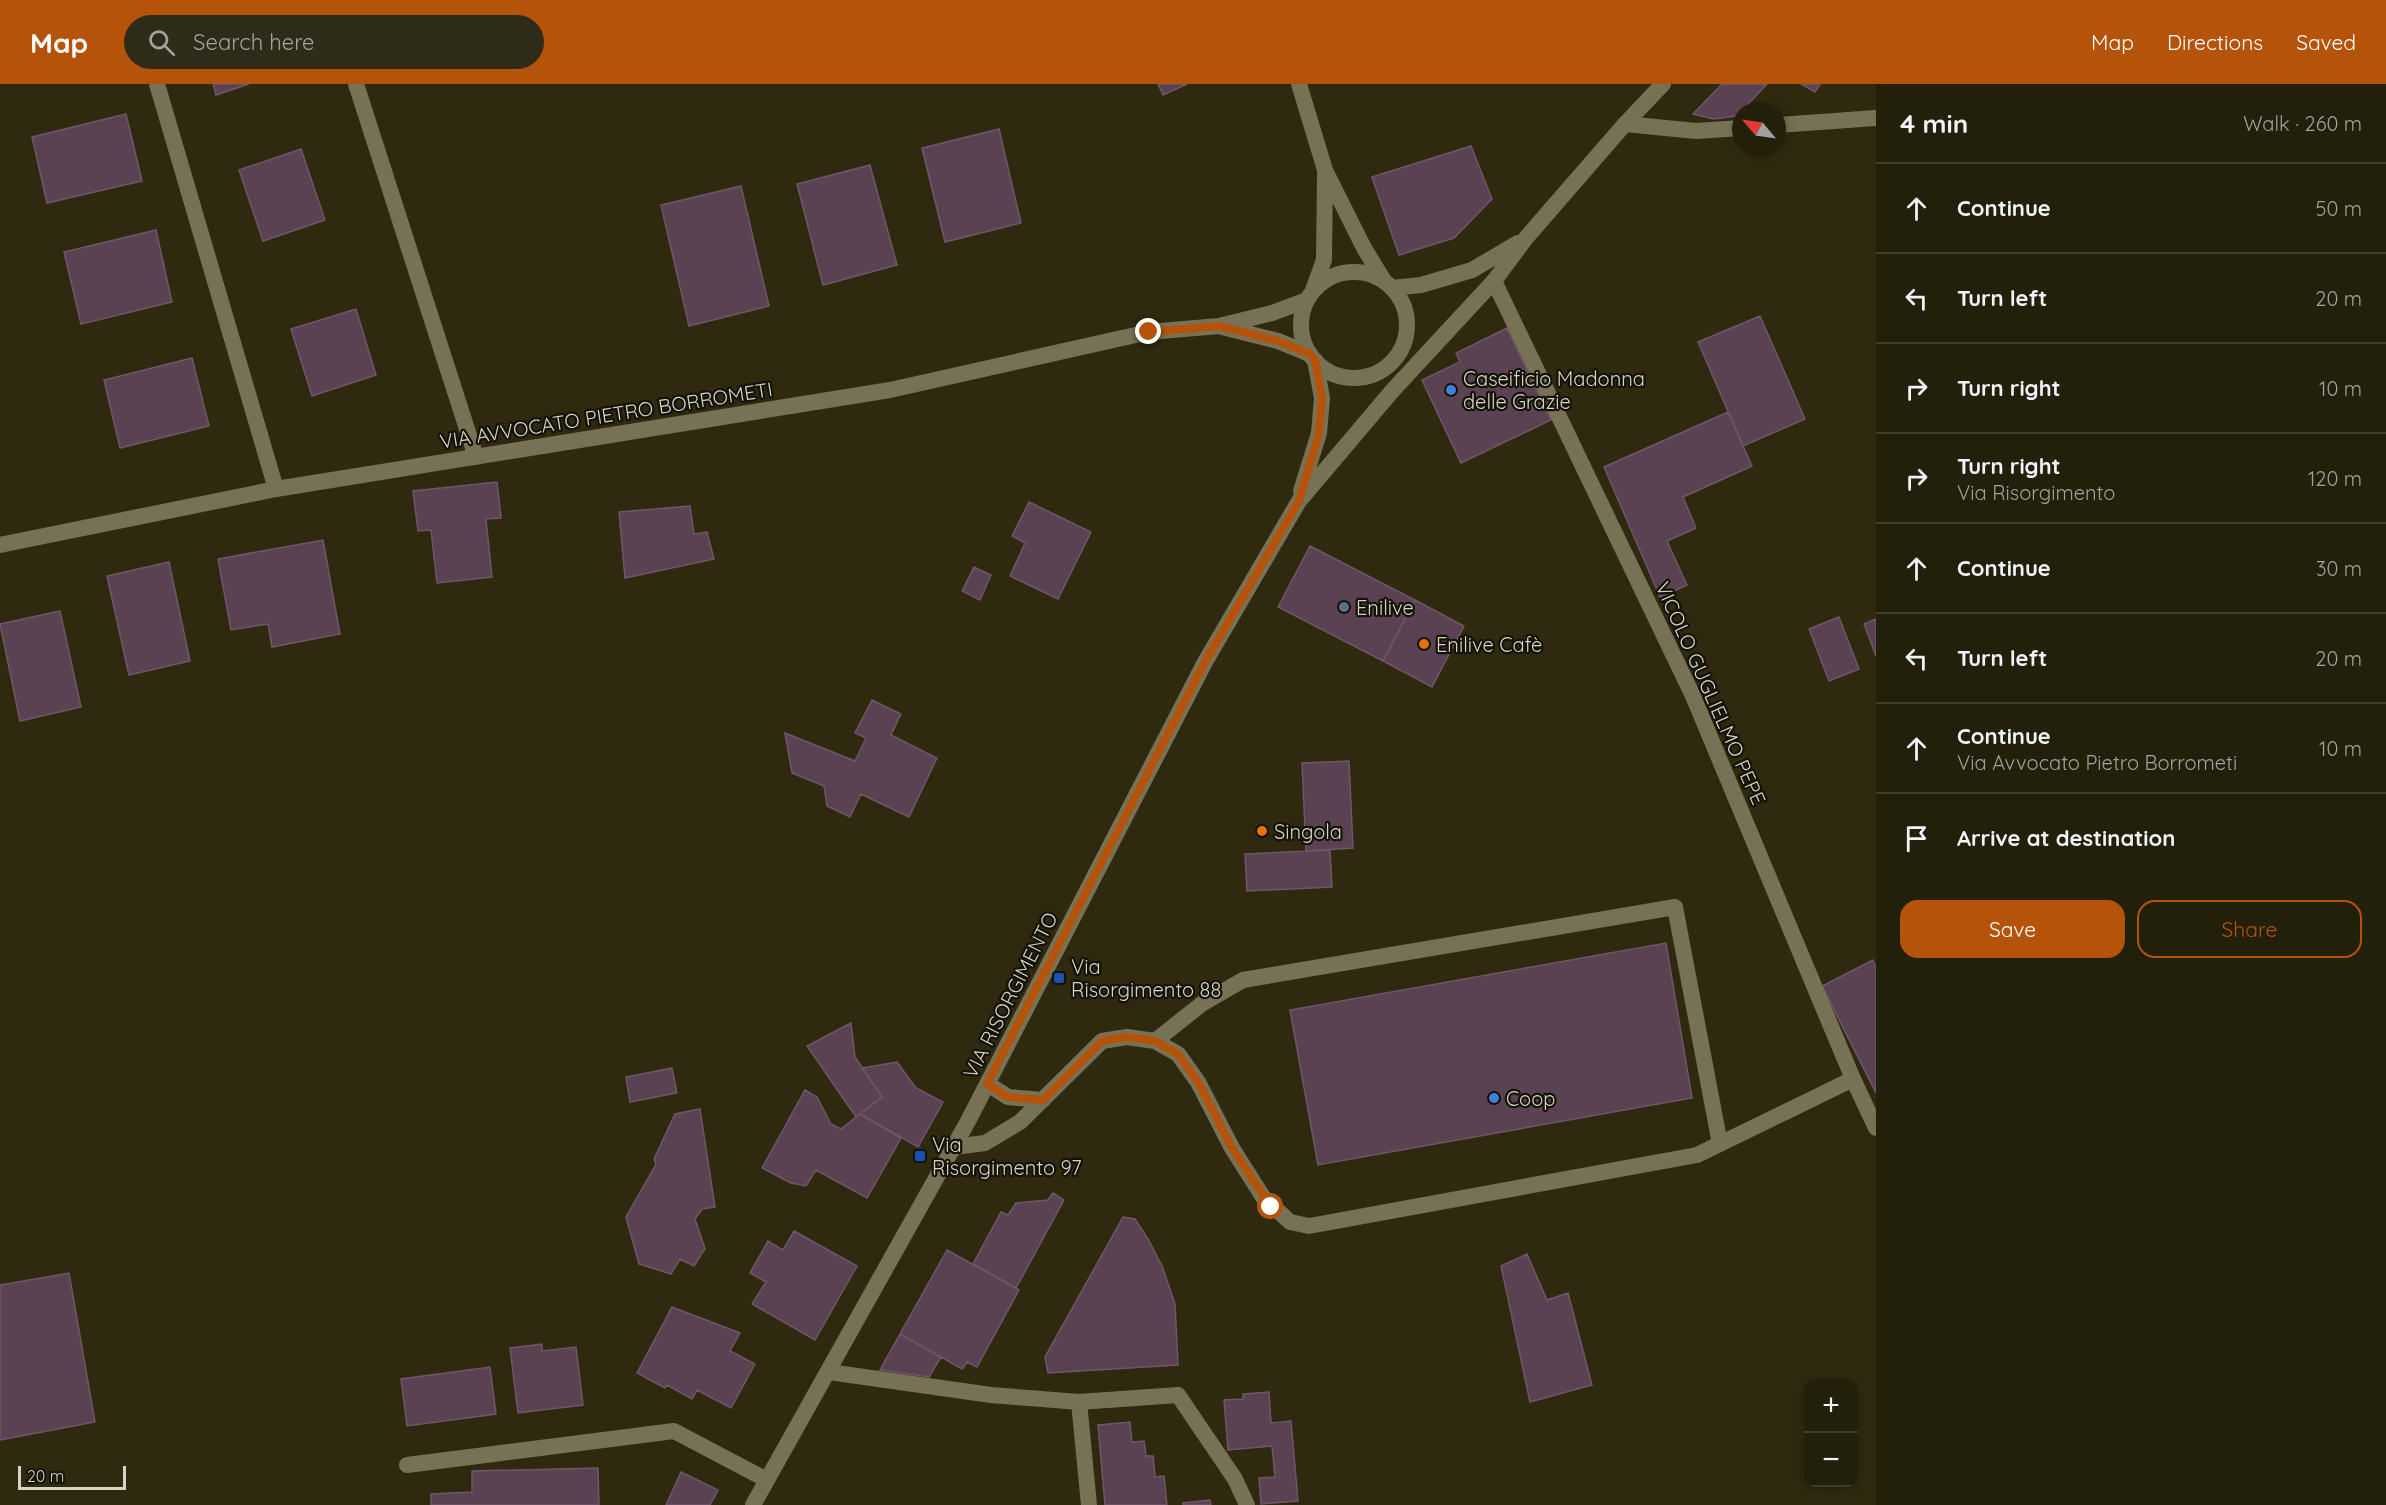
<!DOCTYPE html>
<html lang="en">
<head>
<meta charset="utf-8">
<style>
  :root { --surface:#221f0b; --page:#2e2c19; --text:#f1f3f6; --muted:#a2a29d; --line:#3f3d2c; --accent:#b45309 }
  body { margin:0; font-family:Quicksand,sans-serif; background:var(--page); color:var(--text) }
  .controls { position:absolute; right:18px; bottom:18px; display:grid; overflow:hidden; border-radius:12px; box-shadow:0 3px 9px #0003 }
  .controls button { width:54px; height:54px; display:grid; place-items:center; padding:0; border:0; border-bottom:2px solid var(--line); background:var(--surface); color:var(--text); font:30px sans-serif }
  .compass { position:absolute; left:1732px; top:18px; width:54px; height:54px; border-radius:50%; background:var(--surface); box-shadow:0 3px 9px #0003; rotate:299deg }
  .scale { position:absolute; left:18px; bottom:15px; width:108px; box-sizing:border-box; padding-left:6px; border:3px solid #d5d3c4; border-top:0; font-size:16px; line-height:21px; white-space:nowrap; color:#d5d3c4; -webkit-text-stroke:4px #141207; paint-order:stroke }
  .stop { position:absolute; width:18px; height:18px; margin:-14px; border:4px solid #b45309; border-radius:50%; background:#fff }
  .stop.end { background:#b45309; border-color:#fff; box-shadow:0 2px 6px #0008 }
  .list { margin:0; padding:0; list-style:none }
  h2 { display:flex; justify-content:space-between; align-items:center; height:78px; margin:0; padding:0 24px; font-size:26px }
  h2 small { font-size:20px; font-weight:400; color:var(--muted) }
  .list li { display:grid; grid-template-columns:39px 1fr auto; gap:18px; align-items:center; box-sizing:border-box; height:90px; padding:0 24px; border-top:2px solid var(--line) }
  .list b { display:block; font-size:22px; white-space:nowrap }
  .list p { margin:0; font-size:20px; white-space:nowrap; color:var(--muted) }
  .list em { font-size:20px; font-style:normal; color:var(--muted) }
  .actions { display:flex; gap:12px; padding:18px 24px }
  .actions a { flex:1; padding:14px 0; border:2px solid var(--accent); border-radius:18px; text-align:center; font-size:21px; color:var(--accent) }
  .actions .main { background:var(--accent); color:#fff }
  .icon { flex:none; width:33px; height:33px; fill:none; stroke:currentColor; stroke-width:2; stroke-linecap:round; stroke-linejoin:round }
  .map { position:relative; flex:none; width:1876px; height:1421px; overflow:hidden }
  header { display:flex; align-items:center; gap:36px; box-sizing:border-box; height:84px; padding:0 30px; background:var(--accent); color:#fff }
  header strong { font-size:28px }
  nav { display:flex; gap:33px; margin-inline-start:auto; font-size:21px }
  .search { width:420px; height:54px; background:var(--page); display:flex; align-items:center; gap:15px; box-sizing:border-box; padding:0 21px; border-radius:33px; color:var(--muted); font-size:22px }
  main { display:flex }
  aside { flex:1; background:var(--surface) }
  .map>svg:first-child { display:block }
  .building { fill:#5a4253; stroke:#6f5668; stroke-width:1.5 }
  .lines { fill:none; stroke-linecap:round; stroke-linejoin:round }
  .service { stroke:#777256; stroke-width:16 }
  .minor { stroke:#777256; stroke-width:16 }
  .tertiary { stroke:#777256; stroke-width:16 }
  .route { stroke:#b45309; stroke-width:8 }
  .shop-dot { fill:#3f7fe0; stroke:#141207; stroke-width:2 }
  .service-dot { fill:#5c6f8a; stroke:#141207; stroke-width:2 }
  .food-dot { fill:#e8710a; stroke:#141207; stroke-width:2 }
  .transit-dot { fill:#1a4fb4; stroke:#141207; stroke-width:2 }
  .labels { text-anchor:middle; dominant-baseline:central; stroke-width:4.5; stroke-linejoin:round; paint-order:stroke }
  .poi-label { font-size:20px; fill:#d5d3c4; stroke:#141207; text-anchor:start }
  .street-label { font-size:20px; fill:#d5d3c4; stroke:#141207 }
</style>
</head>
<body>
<header>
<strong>Map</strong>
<div class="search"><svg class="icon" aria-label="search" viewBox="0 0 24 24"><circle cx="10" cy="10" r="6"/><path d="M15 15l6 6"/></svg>Search here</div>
<nav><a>Map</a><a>Directions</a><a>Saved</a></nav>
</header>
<main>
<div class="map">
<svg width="1876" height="1421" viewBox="0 0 1876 1421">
  <rect width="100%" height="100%" fill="#2e290f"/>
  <path class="building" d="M213,0H249L216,11Z
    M1158,0H1187L1163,11Z
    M1722,0H1767L1737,32L1714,35L1693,30Z
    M1801,0H1820L1815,8Z
    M126,30L142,97L47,119L32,53Z
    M999,45L1021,139L945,158L922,64Z
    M1471,62L1492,115L1454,154L1399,171L1372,93Z
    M301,65L325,136L263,157L239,86Z
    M870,81L897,181L823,201L797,100Z
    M741,102L769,222L689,242L661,121Z
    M156,146L172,218L81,240L64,168Z
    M356,225L376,291L312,312L291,245Z
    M1760,232L1805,335L1743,362L1698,258Z
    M1507,244L1551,336L1461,379L1422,296L1460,278L1456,269Z
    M192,274L209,342L120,364L104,296Z
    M1728,328L1752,382L1683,413L1696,444L1667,457L1687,501L1660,513L1604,383Z
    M497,398L501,434L486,435L492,493L437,499L431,446L418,447L413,407Z
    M1029,418L1091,448L1058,515L1010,492L1025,459L1012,452Z
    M690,422L694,450L707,448L714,475L625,494L619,428Z
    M323,456L340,550L272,563L268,540L231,546L218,475Z
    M1310,462L1415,516L1383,577L1278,523Z
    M169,478L190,577L129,591L107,492Z
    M974,483L991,491L980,516L962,507Z
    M1415,516L1464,542L1432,603L1383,577Z
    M60,527L81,623L20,637L0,540Z
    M1839,533L1859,585L1829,597L1809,545Z
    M1876,535V572L1864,540Z
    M872,616L901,630L891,651L937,674L909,733L861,710L850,733L827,722L824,702L792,689L785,649L855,677L866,654L855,649Z
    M1349,677L1353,764L1306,767L1302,679Z
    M1330,766L1332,803L1247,807L1245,770Z
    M1666,859L1692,1014L1318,1081L1290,926Z
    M1873,876L1876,883V1009L1822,902Z
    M851,939L855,973L882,1013L856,1033L807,962Z
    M897,978L916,1004L943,1018L918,1063L860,1030L882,1013L862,984Z
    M672,984L677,1009L630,1018L626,993Z
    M805,1006L817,1013L831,1040L841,1045L860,1030L901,1054L867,1114L816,1086L806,1102L791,1099L762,1084Z
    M700,1025L715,1123L702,1125L695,1135L705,1165L694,1182L680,1175L671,1190L639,1180L626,1133L656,1080L654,1075L675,1030Z
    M1053,1109L1064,1116L1016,1204L973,1180L1001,1128L1008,1131L1016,1119L1048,1116Z
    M1123,1133L1135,1135L1148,1155L1162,1182L1175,1220L1178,1281L1048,1289L1045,1273Z
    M794,1147L857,1182L815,1256L752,1220L766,1198L750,1189L768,1157L783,1166Z
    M947,1166L1019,1206L977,1283L967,1278L962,1285L900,1250Z
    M1527,1170L1547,1216L1568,1209L1592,1301L1530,1318L1501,1182Z
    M69,1189L95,1338L0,1356V1201Z
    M672,1223L740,1249L730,1267L755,1280L731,1324L697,1306L692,1315L667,1301L665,1304L637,1289Z
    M900,1250L941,1273L929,1293L880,1286Z
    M542,1260V1267L576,1263L583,1321L518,1329L510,1264Z
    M490,1283L496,1330L407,1342L401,1295Z
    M1269,1308L1271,1339L1291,1337L1298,1417L1261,1420L1259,1394L1275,1393L1272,1362L1228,1366L1224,1316L1243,1315V1310Z
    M1130,1338L1132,1358L1144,1357L1146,1372H1153L1155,1393L1164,1392L1167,1421H1105L1098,1341Z
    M598,1384L599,1421H431V1410L472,1408V1387Z
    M681,1388L718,1406L710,1421H666Z
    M1210,1416L1211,1421H1183V1419Z"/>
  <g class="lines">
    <path class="service" d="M356,0L476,373
      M1155,957L1203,919L1243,896L1675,823L1720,1060
      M988,1000L1008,1013L1043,1016
      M954,1063L985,1059L1020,1038L1102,957L1127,953L1155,957L1178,970L1198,998L1232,1064L1263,1113L1290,1138L1309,1142L1697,1071L1853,995
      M1079,1318L1178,1311L1235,1395L1247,1421"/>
    <path class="minor" d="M157,0L276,405
      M1625,40L1696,47L1741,44
      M1777,41L1876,34
      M1494,197L1693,612L1853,995L1876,1044
      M1222,243L1278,257L1310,270
      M0,461L276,405L890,306L1149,248L1219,242L1272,229L1307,216
      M829,1288L991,1311L1079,1318L1089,1421
      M407,1381L674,1347L767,1396"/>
    <path class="tertiary" d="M1299,0L1325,86L1364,164L1384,197
      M1301 241a53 53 0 1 1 106 0a53 53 0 1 1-106 0Z
      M1392,204L1421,201L1472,186L1518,159
      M1313,206L1324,176L1325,90
      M1301,407L1319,349L1322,314L1315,276
      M753,1421L967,1039L1205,578L1299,417L1393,306L1494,197L1526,154L1625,40L1663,0"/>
  </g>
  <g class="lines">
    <path class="route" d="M1149,248L1219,242L1278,257L1310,270L1315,276L1322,314L1319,349L1299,417L1205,578L987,1000L1008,1013L1043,1016L1102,957L1127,953L1155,957L1178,970L1198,998L1232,1064L1271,1123"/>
  </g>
  <g class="shop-dot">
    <circle cx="1451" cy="306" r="6"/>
    <circle cx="1494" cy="1014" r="6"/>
  </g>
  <circle class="service-dot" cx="1344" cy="523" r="6"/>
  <g class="food-dot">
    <circle cx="1424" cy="560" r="6"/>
    <circle cx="1262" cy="747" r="6"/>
  </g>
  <g class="transit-dot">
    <rect x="1053" y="888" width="12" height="12" rx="3"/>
    <rect x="914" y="1066" width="12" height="12" rx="3"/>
  </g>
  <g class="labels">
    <g class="poi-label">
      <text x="1463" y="294">Caseificio Madonna<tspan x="1463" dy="23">delle Grazie</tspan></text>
      <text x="1356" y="523">Enilive</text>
      <text x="1436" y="560">Enilive Cafè</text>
      <text x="1274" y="747">Singola</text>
      <text x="1071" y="882">Via<tspan x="1071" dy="23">Risorgimento 88</tspan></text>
      <text x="1506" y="1014">Coop</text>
      <text x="932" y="1060">Via<tspan x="932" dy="23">Risorgimento 97</tspan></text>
    </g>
    <g class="street-label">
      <text transform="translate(606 331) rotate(-9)">VIA AVVOCATO PIETRO BORROMETI</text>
      <text transform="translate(1711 609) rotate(66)">VICOLO GUGLIELMO PEPE</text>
      <text transform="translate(1010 911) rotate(-63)">VIA RISORGIMENTO</text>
    </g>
  </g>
</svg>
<div class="controls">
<button>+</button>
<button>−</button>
</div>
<svg class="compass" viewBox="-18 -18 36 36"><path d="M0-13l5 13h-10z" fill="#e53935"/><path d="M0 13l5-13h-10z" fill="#a2a29d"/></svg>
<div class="scale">20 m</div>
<div class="stop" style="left:1271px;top:1123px"></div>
<div class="stop end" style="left:1149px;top:248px"></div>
</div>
<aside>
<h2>4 min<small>Walk · 260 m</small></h2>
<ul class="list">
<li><svg class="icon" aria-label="ahead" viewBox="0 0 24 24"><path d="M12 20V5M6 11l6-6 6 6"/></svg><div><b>Continue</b></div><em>50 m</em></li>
<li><svg class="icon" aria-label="left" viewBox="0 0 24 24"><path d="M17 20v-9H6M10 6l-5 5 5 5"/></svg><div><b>Turn left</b></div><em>20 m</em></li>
<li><svg class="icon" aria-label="right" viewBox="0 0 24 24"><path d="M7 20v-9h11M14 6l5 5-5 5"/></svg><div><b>Turn right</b></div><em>10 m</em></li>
<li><svg class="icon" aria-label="right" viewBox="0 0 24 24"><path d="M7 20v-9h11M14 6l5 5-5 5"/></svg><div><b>Turn right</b><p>Via Risorgimento</p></div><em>120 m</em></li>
<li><svg class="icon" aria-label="ahead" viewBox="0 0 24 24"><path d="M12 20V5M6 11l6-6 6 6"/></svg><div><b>Continue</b></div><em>30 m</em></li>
<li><svg class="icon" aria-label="left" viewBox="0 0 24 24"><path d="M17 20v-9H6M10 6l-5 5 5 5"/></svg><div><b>Turn left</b></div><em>20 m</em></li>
<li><svg class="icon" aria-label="ahead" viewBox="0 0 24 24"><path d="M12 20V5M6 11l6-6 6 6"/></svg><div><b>Continue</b><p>Via Avvocato Pietro Borrometi</p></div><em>10 m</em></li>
<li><svg class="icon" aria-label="arrive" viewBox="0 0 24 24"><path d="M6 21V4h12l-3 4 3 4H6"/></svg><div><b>Arrive at destination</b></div></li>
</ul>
<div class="actions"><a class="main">Save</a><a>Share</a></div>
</aside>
</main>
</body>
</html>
